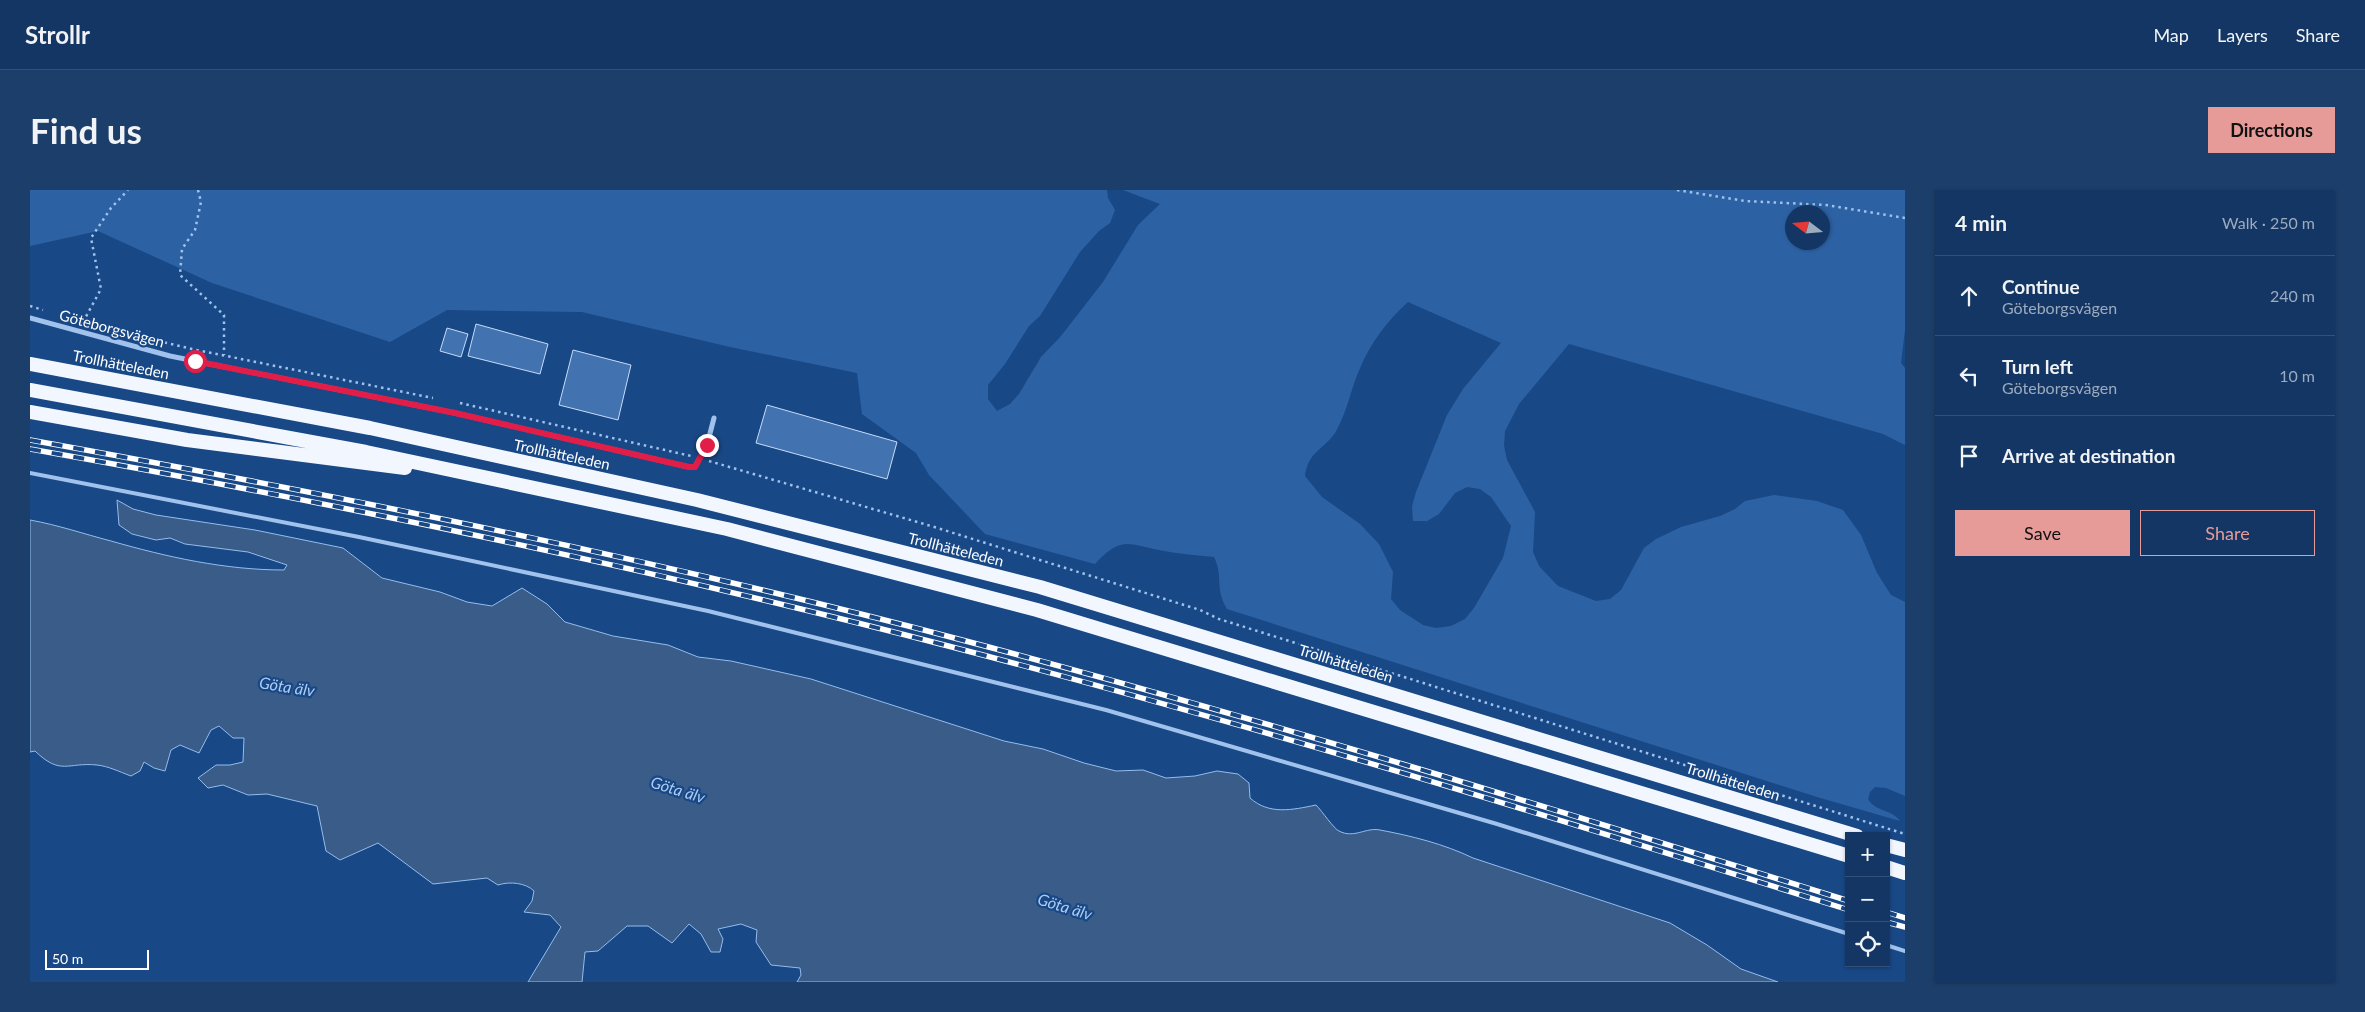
<!DOCTYPE html>
<html lang="en">
<head>
<meta charset="utf-8">
<style>
  :root { --surface:#133664; --page:#1c3e6a; --text:#f1f3f6; --muted:#9dabbf; --line:#325078; --accent:#e69b98 }
  body { margin:0; font-family:Lato,sans-serif; background:var(--page); color:var(--text) }
  .controls { position:absolute; right:15px; bottom:15px; display:grid; overflow:hidden; border-radius:0px; box-shadow:0 1px 4px #0004 }
  .controls button { width:45px; height:45px; display:grid; place-items:center; padding:0; border:0; border-bottom:1px solid var(--line); background:var(--surface); color:var(--text); font:25px sans-serif }
  .compass { position:absolute; left:1755px; top:15px; width:45px; height:45px; border-radius:50%; background:var(--surface); box-shadow:0 1px 4px #0004; rotate:286deg }
  .scale { position:absolute; left:15px; bottom:12px; width:104px; box-sizing:border-box; padding-left:5px; border:2px solid #fff; border-top:0; font-size:14px; line-height:18px; white-space:nowrap; color:#fff; -webkit-text-stroke:4px #194886; paint-order:stroke }
  .stop { position:absolute; width:15px; height:15px; margin:-11px; border:4px solid #e11d48; border-radius:50%; background:#fff }
  .stop.end { background:#e11d48; border-color:#fff; box-shadow:0 1px 5px #0008 }
  .list { margin:0; padding:0; list-style:none }
  h2 { display:flex; justify-content:space-between; align-items:center; height:65px; margin:0; padding:0 20px; font-size:21px }
  h2 small { font-size:16px; font-weight:400; color:var(--muted) }
  .list li { display:grid; grid-template-columns:32px 1fr auto; gap:15px; align-items:center; box-sizing:border-box; height:80px; padding:0 20px; border-top:1px solid var(--line) }
  .list b { display:block; font-size:19px; white-space:nowrap }
  .list p { margin:0; font-size:16px; white-space:nowrap; color:var(--muted) }
  .list em { font-size:16px; font-style:normal; color:var(--muted) }
  .actions { display:flex; gap:10px; padding:15px 20px }
  .actions a { flex:1; padding:11px 0; border:1px solid var(--accent); border-radius:0px; text-align:center; font-size:18px; color:var(--accent) }
  .actions .main { background:var(--accent); color:#111 }
  .icon { flex:none; width:28px; height:28px; fill:none; stroke:currentColor; stroke-width:2; stroke-linecap:round; stroke-linejoin:round }
  .map { position:relative; flex:none; width:1875px; height:792px; overflow:hidden; border-radius:0px }
  header { display:flex; align-items:center; gap:30px; box-sizing:border-box; height:70px; padding:0 25px; background:var(--surface); border-bottom:1px solid var(--line) }
  header strong { font-size:24px }
  nav { display:flex; gap:28px; margin-inline-start:auto; font-size:18px }
  .intro { display:flex; align-items:center; justify-content:space-between; box-sizing:border-box; height:120px; padding:0 30px }
  h1 { margin:0; font-size:35px }
  .button { padding:12px 22px; border-radius:0px; background:var(--accent); color:#111; font-size:18px; font-weight:700 }
  main { display:flex; gap:30px; padding:0 30px }
  aside { flex:1; background:var(--surface); border-radius:0px; box-shadow:0 1px 4px #0004 }
  .map>svg:first-child { display:block }
  .green { fill:#2c62a4; fill-rule:evenodd }
  .water { fill:#395c89; stroke:#93bdef }
  .building { fill:#4272b0; stroke:#c5dcf9 }
  .lines { fill:none; stroke-linecap:round; stroke-linejoin:round }
  .path { stroke:#a0c2ec; stroke-width:2.5; stroke-dasharray:2.5 4; stroke-linecap:butt }
  .service { stroke:#a0c2ec; stroke-width:4 }
  .minor { stroke:#a0c2ec; stroke-width:5 }
  .trunk { stroke:#f2f7ff; stroke-width:14 }
  .rail-casing { stroke:#fff; stroke-width:5.5 }
  .rail { stroke:#194886; stroke-width:4; stroke-dasharray:11; stroke-linecap:butt }
  .route { stroke:#e11d48; stroke-width:6 }
  .labels { text-anchor:middle; dominant-baseline:central; stroke-width:4.5; stroke-linejoin:round; paint-order:stroke }
  .street-label { font-size:15px; fill:#fff; stroke:#194886 }
  .water-label { font-size:16px; font-style:italic; fill:#acccf4; stroke:#194886 }
</style>
</head>
<body>
<header>
<strong>Strollr</strong>
<nav><a>Map</a><a>Layers</a><a>Share</a></nav>
</header>
<div class="intro"><h1>Find us</h1><a class="button">Directions</a></div>
<main>
<div class="map">
<svg width="1875" height="792" viewBox="0 0 1875 792">
  <rect width="100%" height="100%" fill="#194886"/>
  <path class="green" d="M0,0H1077L1078,8L1085,20L1080,33L1069,41L1050,62L1010,126L999,136L975,174L958,195V209L967,221L980,214L989,204L1011,167L1031,146L1073,92L1108,35L1130,14L1093,0H1875V140L1871,173L1875,178V255L1853,244L1539,154L1489,214L1475,241L1474,256L1477,270L1505,322L1503,362L1509,376L1528,396L1566,411L1580,409L1591,400L1614,358L1626,349L1651,337L1690,326L1705,319L1715,311L1744,305L1787,311L1813,320L1831,345L1847,383L1861,405L1875,412V606L1856,598L1845,597L1840,602L1838,609C1845,622 1862,619 1870,631L1787,607L1197,419C1184,397 1194,387 1184,367C1167,365 1150,364 1134,361C1100,355 1092,344 1065,374L955,344L899,285L886,263L832,224L827,183L700,157L552,122L417,120L360,152L182,93L68,41L0,56ZM1792,22V52H1762V22ZM1378,112L1471,153L1433,199L1417,225L1386,302L1382,316L1383,331H1397L1409,324L1425,303L1437,297L1450,299L1461,307L1481,336L1473,368L1444,418L1435,429L1421,436L1406,438L1393,435L1370,420L1361,409L1363,382L1349,354L1330,334L1292,307L1275,286C1278,262 1293,260 1305,243C1317,223 1321,198 1330,178C1341,152 1358,130 1378,112Z"/>
  <path class="water" d="M87,310L103,319L126,325L225,340L313,358L352,388L410,402L437,412L462,416L492,398L517,414L535,432L583,446L638,455L668,467L701,471L781,489L974,551L1013,559L1054,573L1086,581L1113,580L1136,588L1165,586L1187,581L1208,584L1219,593L1220,608C1239,625 1262,620 1286,615C1292,621 1304,639 1309,641C1324,649 1336,637 1350,640C1382,646 1414,654 1443,668L1640,733L1677,755L1711,779L1748,792H767L771,785L770,778L741,775L726,752L727,740L711,734L688,739L693,749L690,762H681L671,744L659,734L642,753L618,736H597L568,761L555,762L552,792H498L531,737L520,725L494,722L502,711L504,701C496,693 480,691 468,695L457,688L403,694L348,653L310,670L296,661L287,616L237,604L218,605L193,595L178,598L168,588L186,575H200L213,572L214,548H203L189,536L181,540L169,563L150,555L141,560L135,581L124,578L114,572L110,581L101,586C90,582 78,576 67,575C37,572 31,586 5,561L0,562V330C28,335 54,344 81,351C137,367 195,380 254,380L257,375L218,362L155,354L140,348L126,350L102,344L89,335Z"/>
  <path class="building" d="M446,134L518,154L510,184L438,166Z
    M417,138L438,144L431,167L410,161Z
    M543,160L601,175L588,230L529,215Z
    M737,215L867,252L857,289L726,253Z"/>
  <g class="lines">
    <path class="path" d="M168,0L171,12L165,40L152,59L150,85L194,125V165
      M1647,0L1715,11L1796,15L1875,28
      M0,116L13,120
      M53,132L71,99L61,48L81,18L98,0
      M103,145L162,159L403,208
      M430,213L661,266
      M679,271L901,336L1170,420L1189,429L1875,644"/>
    <path class="service" d="M0,283L329,347L678,421L1076,520L1467,634L1819,744
      M1856,755L1875,761"/>
    <path class="minor" d="M0,128L140,166L425,223L659,277H665L677,255L684,228"/>
    <path class="trunk" d="M0,174L340,238L667,310L1010,397L1827,646
      M0,200L336,262L697,339L1007,420L1819,666
      M0,222L157,250L375,278
      M1856,655L1875,660
      M1856,677L1875,683"/>
    <g class="rail-casing">
      <path id="rail" d="M0,250C313,306 624,369 932,450C1230,528 1524,619 1819,711
        M0,259C310,314 618,378 922,457C1224,535 1522,627 1819,720
        M1856,722L1875,728
        M1856,732L1875,737"/>
    </g>
    <use href="#rail" class="rail"/>
  </g>
  <g class="lines">
    <path class="route" d="M165,171L425,223L659,277H665L677,255"/>
  </g>
  <g class="labels">
    <g class="street-label">
      <text transform="translate(82 138) rotate(15)">Göteborgsvägen</text>
      <text transform="translate(91 174) rotate(11)">Trollhätteleden</text>
      <text transform="translate(532 264) rotate(12)">Trollhätteleden</text>
      <text transform="translate(926 359) rotate(14)">Trollhätteleden</text>
      <text transform="translate(1316 473) rotate(17)">Trollhätteleden</text>
      <text transform="translate(1703 591) rotate(17)">Trollhätteleden</text>
    </g>
    <g class="water-label">
      <text transform="translate(257 496) rotate(9)">Göta älv</text>
      <text transform="translate(648 599) rotate(17)">Göta älv</text>
      <text transform="translate(1035 716) rotate(17)">Göta älv</text>
    </g>
  </g>
</svg>
<div class="controls">
<button>+</button>
<button>−</button>
<button><svg class="icon" aria-label="locate" viewBox="0 0 24 24"><circle cx="12" cy="12" r="6"/><path d="M12 2v4M12 18v4M2 12h4M18 12h4"/></svg></button>
</div>
<svg class="compass" viewBox="-18 -18 36 36"><path d="M0-13l5 13h-10z" fill="#e53935"/><path d="M0 13l5-13h-10z" fill="#9dabbf"/></svg>
<div class="scale">50 m</div>
<div class="stop" style="left:165px;top:171px"></div>
<div class="stop end" style="left:677px;top:255px"></div>
</div>
<aside>
<h2>4 min<small>Walk · 250 m</small></h2>
<ul class="list">
<li><svg class="icon" aria-label="ahead" viewBox="0 0 24 24"><path d="M12 20V5M6 11l6-6 6 6"/></svg><div><b>Continue</b><p>Göteborgsvägen</p></div><em>240 m</em></li>
<li><svg class="icon" aria-label="left" viewBox="0 0 24 24"><path d="M17 20v-9H6M10 6l-5 5 5 5"/></svg><div><b>Turn left</b><p>Göteborgsvägen</p></div><em>10 m</em></li>
<li><svg class="icon" aria-label="arrive" viewBox="0 0 24 24"><path d="M6 21V4h12l-3 4 3 4H6"/></svg><div><b>Arrive at destination</b></div></li>
</ul>
<div class="actions"><a class="main">Save</a><a>Share</a></div>
</aside>
</main>
</body>
</html>
